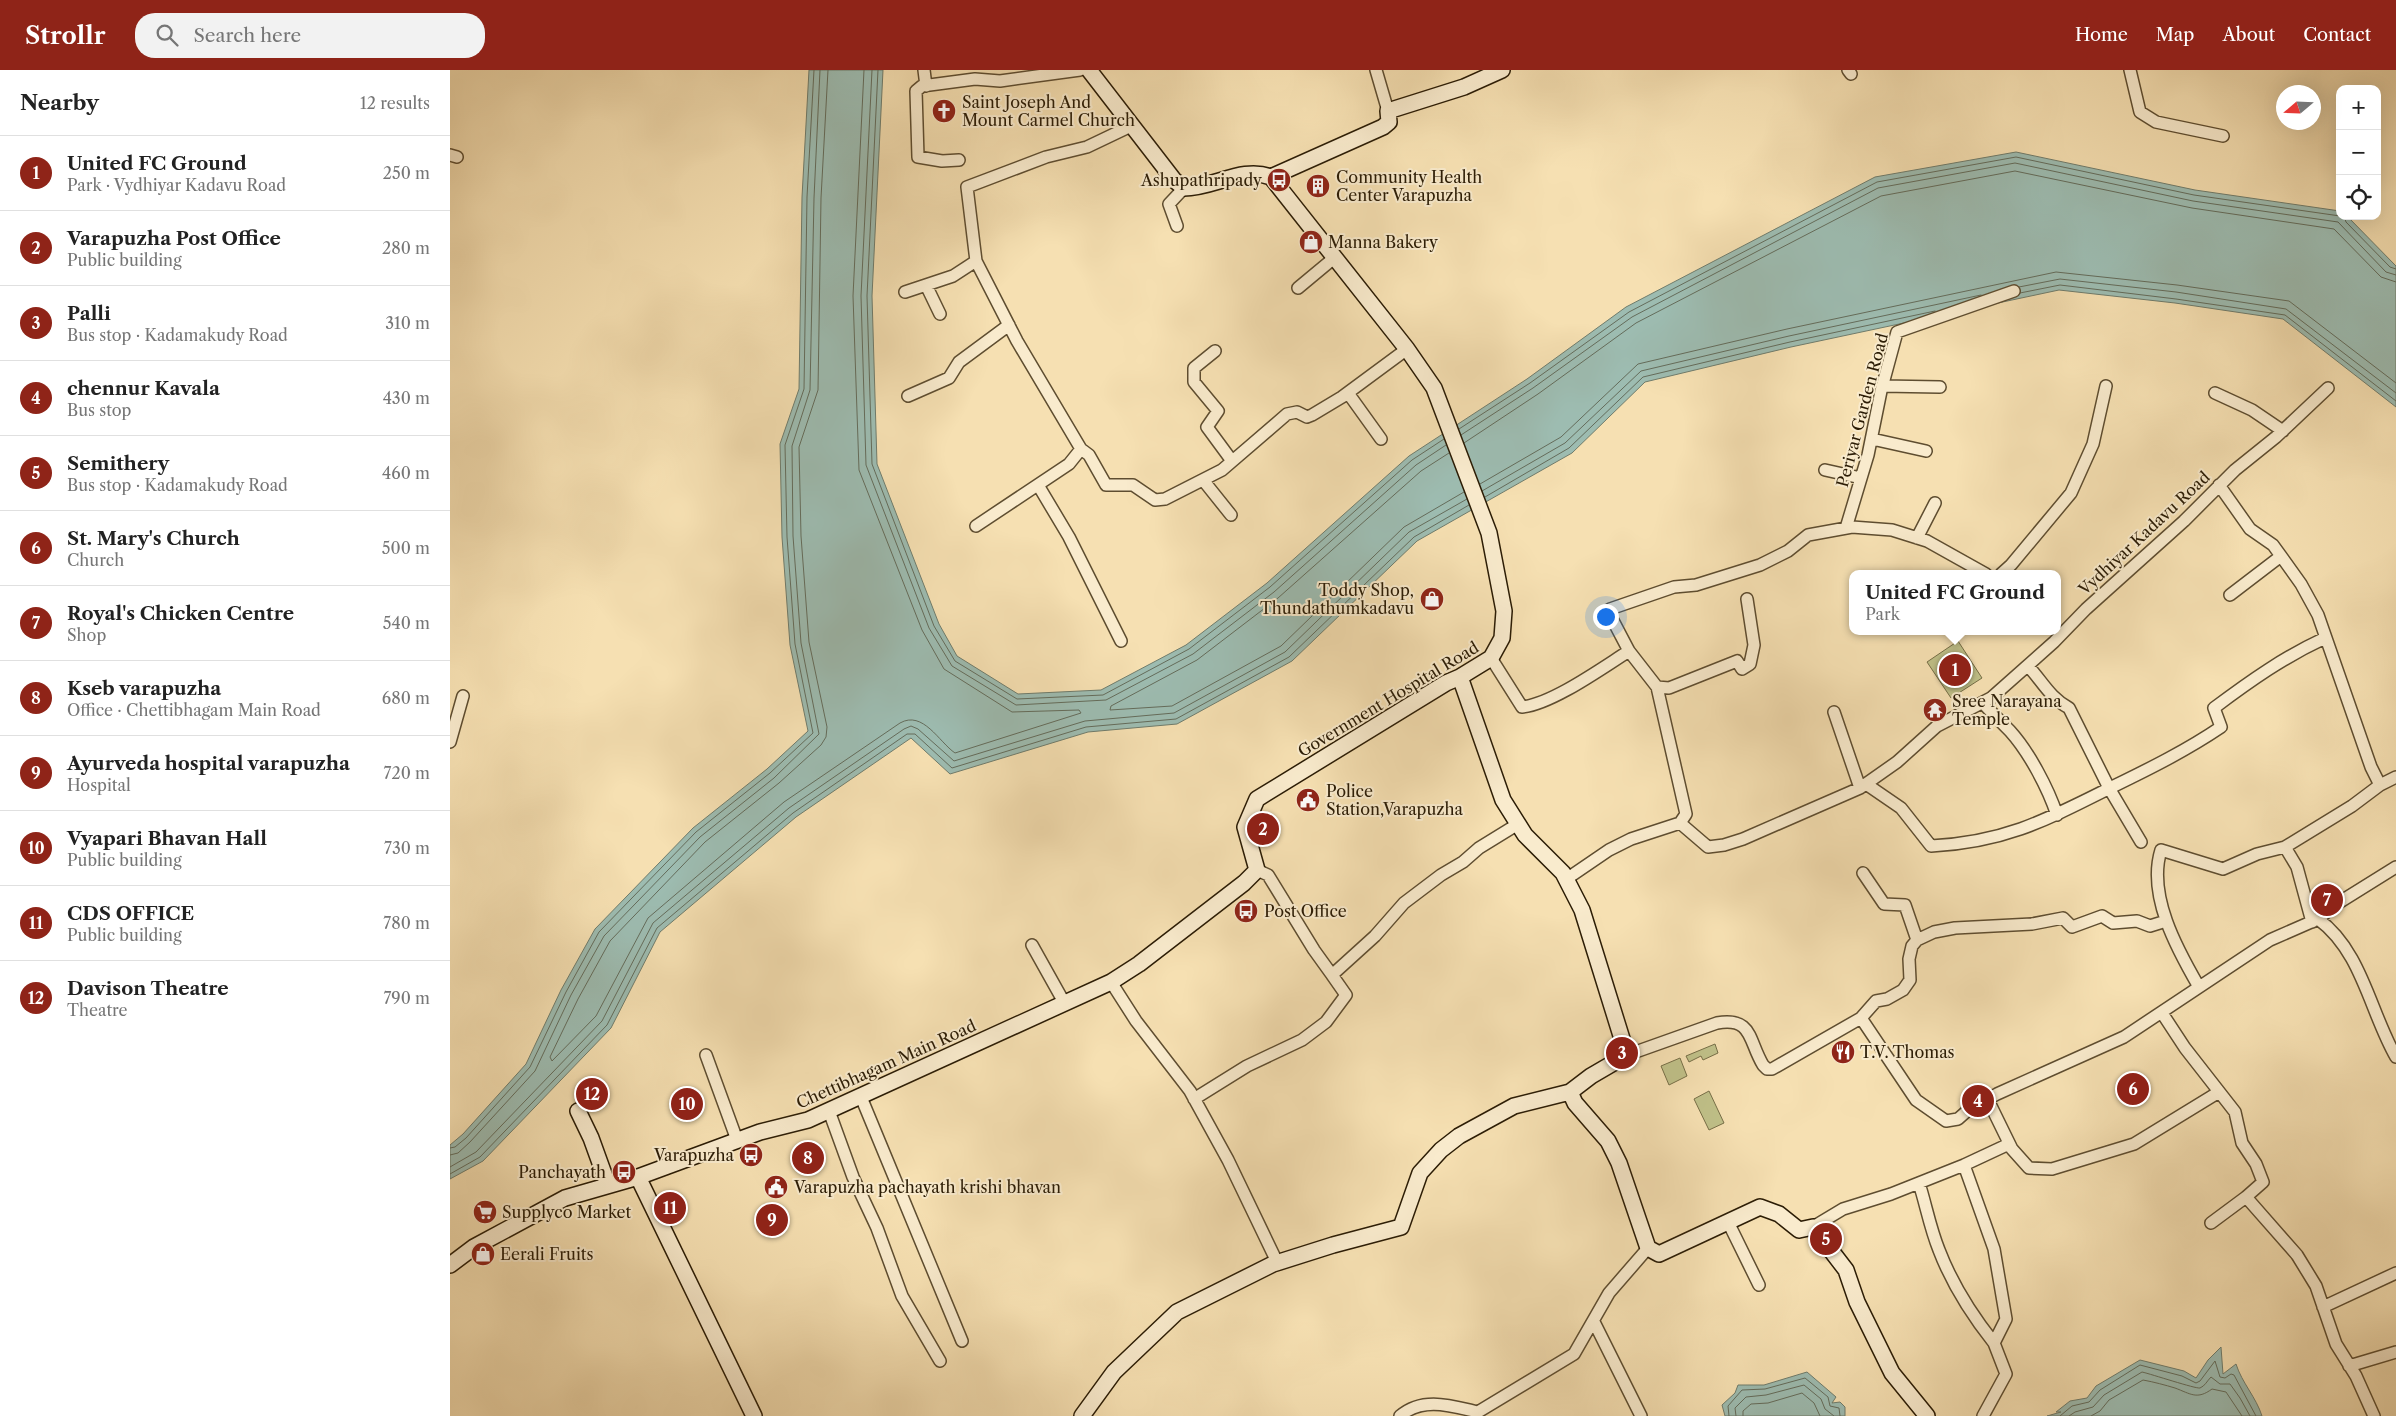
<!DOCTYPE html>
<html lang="en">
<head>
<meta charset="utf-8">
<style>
  :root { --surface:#fff; --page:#f2f2f2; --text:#222; --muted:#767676; --line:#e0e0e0; --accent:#8f2418 }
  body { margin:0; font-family:"Libre Caslon Text",serif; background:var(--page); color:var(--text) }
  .controls { position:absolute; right:15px; top:15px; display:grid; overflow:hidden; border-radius:10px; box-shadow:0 5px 20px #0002 }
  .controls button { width:45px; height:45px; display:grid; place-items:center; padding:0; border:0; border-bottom:1px solid var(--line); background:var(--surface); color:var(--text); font:25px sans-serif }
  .compass { position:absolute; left:1826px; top:15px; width:45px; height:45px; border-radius:50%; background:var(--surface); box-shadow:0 5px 20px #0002; rotate:251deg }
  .you { position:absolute; left:1155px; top:546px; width:18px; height:18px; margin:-12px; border:4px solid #fff; border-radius:50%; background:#1a73e8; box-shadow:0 0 0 8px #1a73e833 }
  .badge { display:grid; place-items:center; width:32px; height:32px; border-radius:50%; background:var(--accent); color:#fff; font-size:16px; font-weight:700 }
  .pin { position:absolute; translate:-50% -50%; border:2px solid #fff; box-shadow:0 1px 5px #0006 }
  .popup { position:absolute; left:1399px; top:500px; width:212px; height:65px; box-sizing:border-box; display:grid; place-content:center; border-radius:10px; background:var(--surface); filter:drop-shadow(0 1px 4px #0005); font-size:16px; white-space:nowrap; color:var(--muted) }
  .popup b { font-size:19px; color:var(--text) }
  .popup::after { content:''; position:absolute; left:50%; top:100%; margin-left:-10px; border:10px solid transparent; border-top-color:var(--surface) }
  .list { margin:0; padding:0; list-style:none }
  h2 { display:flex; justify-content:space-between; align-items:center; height:65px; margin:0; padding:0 20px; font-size:21px }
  h2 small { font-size:16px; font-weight:400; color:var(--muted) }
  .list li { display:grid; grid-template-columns:32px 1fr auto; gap:15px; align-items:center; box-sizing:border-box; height:75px; padding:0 20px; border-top:1px solid var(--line) }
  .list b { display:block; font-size:19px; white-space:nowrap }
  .list p { margin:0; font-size:16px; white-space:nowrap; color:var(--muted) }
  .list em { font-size:16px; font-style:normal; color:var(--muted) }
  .icon { flex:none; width:28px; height:28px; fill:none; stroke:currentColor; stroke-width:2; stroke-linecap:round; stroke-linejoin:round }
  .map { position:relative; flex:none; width:1946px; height:1346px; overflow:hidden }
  header { display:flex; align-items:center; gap:30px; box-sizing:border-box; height:70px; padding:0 25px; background:var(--accent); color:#fff }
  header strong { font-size:24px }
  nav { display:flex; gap:28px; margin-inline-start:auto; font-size:18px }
  .search { width:350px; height:45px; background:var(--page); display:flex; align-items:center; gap:12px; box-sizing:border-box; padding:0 18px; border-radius:20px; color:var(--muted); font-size:19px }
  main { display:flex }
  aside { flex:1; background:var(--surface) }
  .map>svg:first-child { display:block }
  .green { fill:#c0c189; stroke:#766e47 }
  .water { fill:#9dbcb1; stroke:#6f7c6c }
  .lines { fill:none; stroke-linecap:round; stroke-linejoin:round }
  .shore { stroke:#646c5b; stroke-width:1 }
  .street-casing { stroke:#5e4d30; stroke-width:14 }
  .secondary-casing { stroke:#2b1c05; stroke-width:18 }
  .street { stroke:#f9ebcd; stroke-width:11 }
  .secondary { stroke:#f9ebcd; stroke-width:15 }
  .labels { text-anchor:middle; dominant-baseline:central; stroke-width:4; stroke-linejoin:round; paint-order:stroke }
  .poi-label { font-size:16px; fill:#2b1c05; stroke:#f9ebcd; text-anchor:start }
  .street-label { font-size:16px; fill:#2b1c05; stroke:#f9ebcd }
</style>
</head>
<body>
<header>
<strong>Strollr</strong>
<div class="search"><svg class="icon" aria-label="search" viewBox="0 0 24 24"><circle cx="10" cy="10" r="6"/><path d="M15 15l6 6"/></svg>Search here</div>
<nav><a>Home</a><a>Map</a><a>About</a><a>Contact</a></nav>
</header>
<main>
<aside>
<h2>Nearby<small>12 results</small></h2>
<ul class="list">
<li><span class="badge">1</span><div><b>United FC Ground</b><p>Park · Vydhiyar Kadavu Road</p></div><em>250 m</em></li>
<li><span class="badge">2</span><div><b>Varapuzha Post Office</b><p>Public building</p></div><em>280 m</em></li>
<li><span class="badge">3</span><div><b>Palli</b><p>Bus stop · Kadamakudy Road</p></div><em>310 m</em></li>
<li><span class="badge">4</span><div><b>chennur Kavala</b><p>Bus stop</p></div><em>430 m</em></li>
<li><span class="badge">5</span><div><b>Semithery</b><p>Bus stop · Kadamakudy Road</p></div><em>460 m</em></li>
<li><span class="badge">6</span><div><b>St. Mary's Church</b><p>Church</p></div><em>500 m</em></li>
<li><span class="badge">7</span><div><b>Royal's Chicken Centre</b><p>Shop</p></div><em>540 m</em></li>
<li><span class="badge">8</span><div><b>Kseb varapuzha</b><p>Office · Chettibhagam Main Road</p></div><em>680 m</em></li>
<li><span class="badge">9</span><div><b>Ayurveda hospital varapuzha</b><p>Hospital</p></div><em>720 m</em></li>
<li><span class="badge">10</span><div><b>Vyapari Bhavan Hall</b><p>Public building</p></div><em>730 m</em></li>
<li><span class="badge">11</span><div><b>CDS OFFICE</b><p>Public building</p></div><em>780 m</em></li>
<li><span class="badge">12</span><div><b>Davison Theatre</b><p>Theatre</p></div><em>790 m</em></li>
</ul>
</aside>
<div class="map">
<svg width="1946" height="1346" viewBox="0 0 1946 1346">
  <rect width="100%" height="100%" fill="#f6e0b2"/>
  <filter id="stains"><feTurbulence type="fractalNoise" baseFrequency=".004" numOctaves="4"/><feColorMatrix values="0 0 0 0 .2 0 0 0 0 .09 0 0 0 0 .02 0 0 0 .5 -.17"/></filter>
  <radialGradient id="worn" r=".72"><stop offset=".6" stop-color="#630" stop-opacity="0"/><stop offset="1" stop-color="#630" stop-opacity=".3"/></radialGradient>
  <path class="green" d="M1508,571L1532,608L1501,628L1477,592Z
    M1265,974L1268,983L1253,990L1251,986L1239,992L1236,986Z
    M1230,988L1237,1006L1219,1015L1211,996Z
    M1259,1021L1274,1053L1259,1060L1244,1029Z"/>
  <path class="water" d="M359,0H433L422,226L427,394L489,554L507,586L568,624L651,620L736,575L817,513L959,386L1077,309L1176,237L1425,107L1566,82L1745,120L1890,141V146H1897L1946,196V337L1833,249L1725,233L1609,220L1341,277L1195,312L1122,383L967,471L842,591L727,654L638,662L500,704L461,668L346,747L210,862L161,958L33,1091L0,1109V1075L13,1064L76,994L111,920L145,859L243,758L317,699L358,661L340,575L332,467L330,374L349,319L352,127Z
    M1771,1277L1773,1304L1786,1294C1792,1313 1806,1327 1812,1346H1597L1611,1342H1606L1620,1331L1637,1328L1646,1316L1690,1290L1734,1301L1746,1308L1758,1290Z
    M1357,1302L1386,1327L1382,1333L1390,1332L1395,1337V1346H1275L1272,1335L1285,1323L1288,1315H1314Z"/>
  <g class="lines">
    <path class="shore" d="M378,0L371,128L368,320L349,377L351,466L359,572L377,657L376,667L371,675L329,713L255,772L160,871L128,929L100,987L102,991L146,946L198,848L334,732L450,653C473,640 489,672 505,683L631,643L629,640L562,642L494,599L472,560L409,400L403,226L414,0
      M422,0L411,226L416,395L479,558L502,596L566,635L656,630L743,584L824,522L966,395L996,375
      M428,0L417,226L422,394L484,556L505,591L567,629L653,625L739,579L820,517L962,390L994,369
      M1894,146L1896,152L1940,197L1946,199
      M1569,217L1610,209L1726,222L1836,239L1946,323
      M1570,223L1610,215L1726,229L1835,245L1946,331
      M1009,359L1080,313L1179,242L1427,112L1566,87L1744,125L1890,146
      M1011,365L1083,318L1182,247L1428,118L1565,93L1743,131L1888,152L1936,202L1946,205
      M1014,373L1088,324L1186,253L1431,126L1565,101L1742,138L1884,159L1931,207L1946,212
      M999,383L971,401L828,528L747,590L661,636L660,640L722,636L831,576L954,457L1014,422
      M1030,414L1111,367L1188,294L1337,259L1606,202L1727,215L1839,231L1946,313
      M1032,421L1115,373L1191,301L1339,266L1531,225
      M1035,427L1119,378L1193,307L1340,272L1485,241
      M0,1078L5,1077L16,1068L80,997L116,922L149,862L246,762L320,703L363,663L345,574L337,467L335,375L354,319L357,127L364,0
      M0,1085L8,1083L20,1072L85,1001L121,925L154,866L250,767L324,708L369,664L351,573L343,466L342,376L360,320L364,128L370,0
      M0,1097L26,1082L152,951L203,853L339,738L454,659L461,656L468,659L504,691L635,651L724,643L835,582L959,462L1017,429
      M0,1104L30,1087L157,955L207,858L343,743L457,664H465L502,698L636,657L726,649L839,587L964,467L1019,435
      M1279,1346L1278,1336L1292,1320L1315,1319L1355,1308L1378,1327L1380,1336L1389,1338L1390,1346
      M1286,1346L1285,1338L1296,1327L1316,1325L1354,1315L1371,1329L1375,1339L1384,1346
      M1293,1346V1341L1301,1334L1318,1333L1352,1323L1364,1333L1370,1346
      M1610,1346L1622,1336L1639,1332L1650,1320L1690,1295L1732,1306L1746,1313L1750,1311L1765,1291L1770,1307L1775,1308L1781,1304L1784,1305L1806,1346
      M1619,1346L1625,1342L1643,1337L1654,1325L1692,1302C1701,1304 1746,1319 1750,1318C1755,1316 1757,1311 1761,1307L1770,1314H1780L1790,1328L1800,1346
      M1641,1346L1650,1341L1659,1330L1693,1310C1704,1312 1715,1315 1725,1318C1741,1324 1747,1330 1762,1319L1776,1322L1792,1346"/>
    <g class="street-casing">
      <path id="street" d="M474,0L476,16
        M926,0L938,41
        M1398,0L1401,4
        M1680,0L1690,42L1706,52L1773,66
        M0,85L7,87
        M509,90L492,91L468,87L466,21L472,16L525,9L550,11L630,0
        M727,156L719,134L734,118
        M476,215L490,244
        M848,218L884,188
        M455,222L503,206L526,191
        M765,281L744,298V312L768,341L757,357L782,391
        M1432,316L1490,317
        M898,323L931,369
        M1765,323L1802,340L1833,361
        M458,326L499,308L509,292L559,255
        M1422,369L1476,381
        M631,379L567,271L526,191L517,117L596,87L637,77L681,56
        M1375,400L1411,408
        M753,410L781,445
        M588,415L619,467L671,571
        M526,456L619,394L631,379L639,385L656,415H683L705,430L715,429L772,400L837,344L847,342L857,347L862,345L892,327L957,279
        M1396,458L1418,385L1431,321L1447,262L1564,221
        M1467,468L1485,433
        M1551,504L1561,495L1621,423L1643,374L1656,316
        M1780,525L1831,486
        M1179,581L1207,617L1219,618L1287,591L1292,599L1300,594L1304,575L1297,529
        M1041,588L1072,637C1102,634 1152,598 1179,581L1159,543L1160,539L1224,517L1246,515L1310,495L1338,481L1358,465L1402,457L1442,460L1477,471L1536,504
        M1578,596C1592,611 1600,628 1619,638L1659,718L1691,772
        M1207,617L1236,744L1230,753
        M1533,633C1542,643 1551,652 1560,661C1579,682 1598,718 1607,745
        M1384,642L1410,718
        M0,672L13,626
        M1416,714L1451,738L1481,776C1557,772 1598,749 1664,716C1701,698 1737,680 1771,657L1764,638C1800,611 1834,587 1875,568
        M1930,715L1946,707
        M1835,777L1847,797L1862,852
        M807,800L818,805L864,880L882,905L925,866L954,833L991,805L1013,792L1029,778L1068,754
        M1413,803L1434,834L1455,835L1467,870
        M1115,810L1159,780L1181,769L1230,753L1258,777L1274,775L1293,769L1410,718L1447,692L1487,656L1541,628L1604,572L1636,539L1734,451L1785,400L1826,367L1878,318
        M1868,849L1885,835L1946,797
        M582,875L615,934
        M661,912L686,951L740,1021L778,1090L828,1194
        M1749,917C1727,879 1697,825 1711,780L1773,799L1807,784L1835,777L1902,736L1930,715L1921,697L1868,545L1851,514L1831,486L1823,475L1800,459L1769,415
        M1712,943L1735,978L1785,1042L1792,1073L1806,1094L1813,1112L1796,1127L1847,1185L1866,1216L1886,1274L1906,1306L1924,1346
        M1411,948L1426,931L1437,929L1453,920L1460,910L1459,889L1462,876L1467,870L1484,862L1505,858L1582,854L1613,848L1622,857L1652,846L1663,853L1687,851L1700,856L1716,851
        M256,985L287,1070
        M1177,985L1267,953C1303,947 1298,970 1313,995L1317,999H1322L1411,948L1466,1030L1496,1051L1508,1049L1517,1041L1547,1024L1674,967L1820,870L1868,849C1912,881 1920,942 1946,987
        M411,1027L512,1271
        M744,1029L797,996L852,970L876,952L896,925L882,905
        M1538,1030L1562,1079L1579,1098L1602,1099L1684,1074L1769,1022
        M379,1041L403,1107L427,1158L452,1226L490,1291
        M1514,1095L1544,1179L1556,1249L1544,1273L1556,1304L1533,1346
        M1469,1113C1476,1135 1480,1158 1489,1180C1502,1214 1521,1244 1544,1273
        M1278,1152L1309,1215
        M1761,1153L1796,1127
        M1363,1157L1393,1139L1441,1124L1514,1095L1559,1074
        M1873,1237L1946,1203
        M1144,1252L1191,1346
        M1899,1296L1946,1282
        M950,1346C973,1326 1002,1336 1028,1342L1124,1284L1159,1223L1198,1178"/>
    </g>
    <g class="secondary-casing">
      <path id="secondary" d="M821,107L933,57L939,52L938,41L1014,17L1052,0
        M1120,1022L1125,1033L1158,1071L1169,1093L1198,1178L1209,1184L1310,1137L1329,1144L1349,1160L1363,1157L1396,1200L1407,1232L1442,1303L1477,1346
        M128,1041L141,1068L158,1115
        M188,1107L304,1346
        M0,1195L24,1177L115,1128L188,1107L310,1062L358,1050L661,912L689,894L794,813L807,800L795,757L807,729L996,613L1010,607L1041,588L1052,568L1054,541L1039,463L984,318L957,279L821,107C792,96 764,118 734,118L724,110L639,0
        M632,1346L664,1302L727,1242L823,1194L883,1175L951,1157L970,1103L991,1080L1009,1066L1064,1036L1120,1022L1141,1006L1177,985L1132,840L1113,803L1075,765L1053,730L1010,607"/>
    </g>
    <use href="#street" class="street"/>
    <use href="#secondary" class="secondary"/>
  </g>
  <defs>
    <g id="church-disc" transform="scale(1.25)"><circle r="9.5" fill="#8f2418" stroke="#f9ebcd"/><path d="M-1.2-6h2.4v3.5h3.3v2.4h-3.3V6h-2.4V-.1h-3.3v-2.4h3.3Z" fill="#fff"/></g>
    <g id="bus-disc" transform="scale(1.25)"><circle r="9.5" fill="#8f2418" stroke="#f9ebcd"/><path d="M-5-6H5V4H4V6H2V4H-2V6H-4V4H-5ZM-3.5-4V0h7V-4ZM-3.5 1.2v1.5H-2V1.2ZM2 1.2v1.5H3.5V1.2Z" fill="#fff"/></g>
    <g id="building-disc" transform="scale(1.25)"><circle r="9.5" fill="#8f2418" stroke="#f9ebcd"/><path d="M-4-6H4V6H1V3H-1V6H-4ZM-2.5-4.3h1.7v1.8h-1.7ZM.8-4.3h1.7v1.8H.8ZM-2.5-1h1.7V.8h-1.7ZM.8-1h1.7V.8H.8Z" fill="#fff"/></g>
    <g id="shop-disc" transform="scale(1.25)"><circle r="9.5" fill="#8f2418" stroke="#f9ebcd"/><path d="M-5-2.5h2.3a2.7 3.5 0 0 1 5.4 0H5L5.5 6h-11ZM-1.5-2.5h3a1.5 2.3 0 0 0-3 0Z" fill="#fff"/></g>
    <g id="temple-disc" transform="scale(1.25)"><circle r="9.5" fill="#8f2418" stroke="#f9ebcd"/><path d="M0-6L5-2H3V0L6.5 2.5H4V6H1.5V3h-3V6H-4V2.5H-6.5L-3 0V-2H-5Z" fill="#fff"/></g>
    <g id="civic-disc" transform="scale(1.25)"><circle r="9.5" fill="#8f2418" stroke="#f9ebcd"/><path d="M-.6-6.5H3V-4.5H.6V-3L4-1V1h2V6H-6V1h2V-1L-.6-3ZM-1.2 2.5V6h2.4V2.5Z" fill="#fff"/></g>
    <g id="restaurant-disc" transform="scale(1.25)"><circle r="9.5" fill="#8f2418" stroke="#f9ebcd"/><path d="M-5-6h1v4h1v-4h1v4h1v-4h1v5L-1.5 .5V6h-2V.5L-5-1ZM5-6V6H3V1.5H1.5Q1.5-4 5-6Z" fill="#fff"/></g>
    <g id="supermarket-disc" transform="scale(1.25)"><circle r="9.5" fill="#8f2418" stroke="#f9ebcd"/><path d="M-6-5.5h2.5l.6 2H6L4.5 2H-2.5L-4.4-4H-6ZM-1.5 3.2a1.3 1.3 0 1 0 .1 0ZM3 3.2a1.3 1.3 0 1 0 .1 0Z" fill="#fff"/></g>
  </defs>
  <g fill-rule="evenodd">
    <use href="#church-disc" x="494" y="41"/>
    <use href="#bus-disc" x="829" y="110"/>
    <use href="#building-disc" x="868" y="116"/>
    <use href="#shop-disc" x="861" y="172"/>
    <use href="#shop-disc" x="982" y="529"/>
    <use href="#temple-disc" x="1485" y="640"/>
    <use href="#civic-disc" x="858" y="730"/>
    <use href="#bus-disc" x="796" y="841"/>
    <use href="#restaurant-disc" x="1393" y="982"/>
    <use href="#bus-disc" x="301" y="1085"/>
    <use href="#bus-disc" x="174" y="1102"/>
    <use href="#civic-disc" x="326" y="1117"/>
    <use href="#supermarket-disc" x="35" y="1142"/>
    <use href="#shop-disc" x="33" y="1184"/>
  </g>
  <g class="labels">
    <g class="poi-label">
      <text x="512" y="32">Saint Joseph And<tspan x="512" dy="18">Mount Carmel Church</tspan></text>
      <text x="886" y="107">Community Health<tspan x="886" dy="18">Center Varapuzha</tspan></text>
      <text x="812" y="110" text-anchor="end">Ashupathripady</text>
      <text x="878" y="172">Manna Bakery</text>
      <text x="964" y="520" text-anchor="end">Toddy Shop,<tspan x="964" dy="18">Thundathumkadavu</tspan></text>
      <text x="1502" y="631">Sree Narayana<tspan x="1502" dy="18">Temple</tspan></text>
      <text x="876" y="721">Police<tspan x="876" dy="18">Station,Varapuzha</tspan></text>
      <text x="814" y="841">Post Office</text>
      <text x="1410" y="982">T.V. Thomas</text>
      <text x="284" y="1085" text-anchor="end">Varapuzha</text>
      <text x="156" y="1102" text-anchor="end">Panchayath</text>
      <text x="344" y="1117">Varapuzha pachayath krishi bhavan</text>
      <text x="52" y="1142">Supplyco Market</text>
      <text x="50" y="1184">Eerali Fruits</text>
    </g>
    <g class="street-label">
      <text transform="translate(1412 340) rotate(-75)">Periyar Garden Road</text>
      <text transform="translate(1694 463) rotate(-43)">Vydhiyar Kadavu Road</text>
      <text transform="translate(938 629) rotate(-31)">Government Hospital Road</text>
      <text transform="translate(436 994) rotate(-24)">Chettibhagam Main Road</text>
    </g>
  </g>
  <rect width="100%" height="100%" filter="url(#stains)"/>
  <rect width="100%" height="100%" fill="url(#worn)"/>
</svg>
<div class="controls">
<button>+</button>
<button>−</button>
<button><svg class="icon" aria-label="locate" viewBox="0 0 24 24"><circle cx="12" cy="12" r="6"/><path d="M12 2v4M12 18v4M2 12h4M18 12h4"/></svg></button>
</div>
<svg class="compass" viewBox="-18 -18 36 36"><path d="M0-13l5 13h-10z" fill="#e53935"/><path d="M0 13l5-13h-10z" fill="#767676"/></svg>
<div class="you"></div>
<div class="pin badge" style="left:1505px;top:600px">1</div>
<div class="popup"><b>United FC Ground</b>Park</div>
<div class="pin badge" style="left:813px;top:759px">2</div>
<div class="pin badge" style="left:1172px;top:983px">3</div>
<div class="pin badge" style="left:1528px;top:1031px">4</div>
<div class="pin badge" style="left:1376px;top:1169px">5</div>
<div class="pin badge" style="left:1683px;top:1019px">6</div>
<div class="pin badge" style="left:1877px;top:830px">7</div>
<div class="pin badge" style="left:358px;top:1088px">8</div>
<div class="pin badge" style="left:322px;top:1150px">9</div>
<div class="pin badge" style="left:237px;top:1034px">10</div>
<div class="pin badge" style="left:220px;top:1138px">11</div>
<div class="pin badge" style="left:142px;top:1024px">12</div>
</div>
</main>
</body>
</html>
